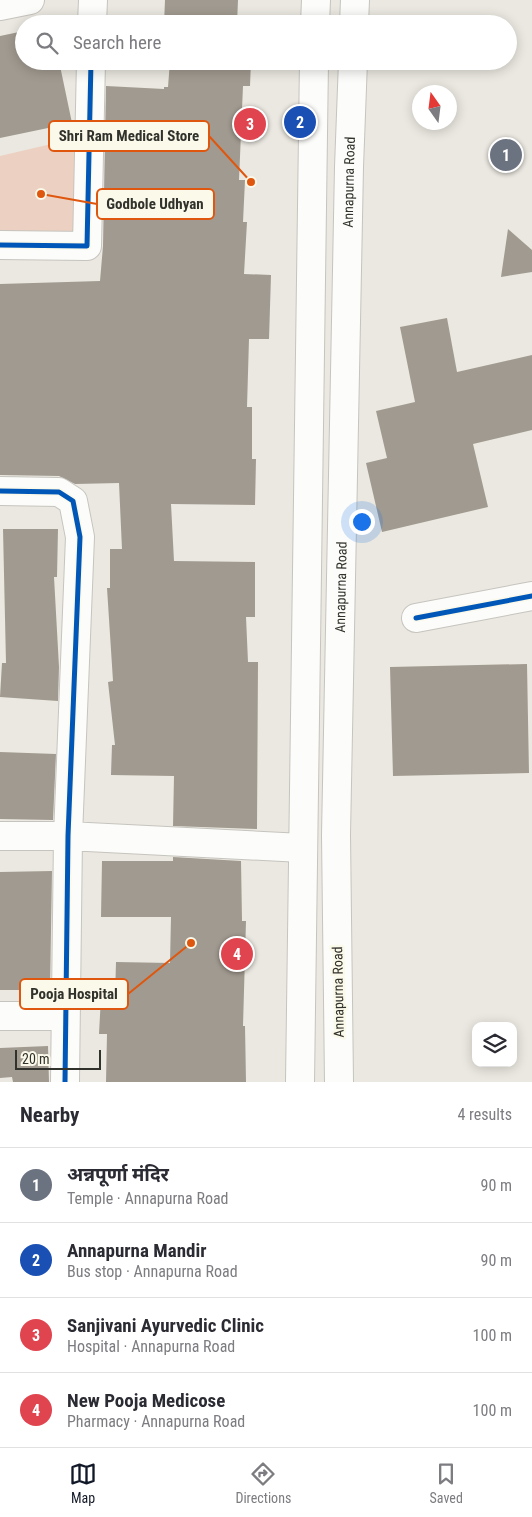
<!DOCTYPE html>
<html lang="en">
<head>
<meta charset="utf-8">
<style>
  :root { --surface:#fff; --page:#f2f2f3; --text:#2b2b33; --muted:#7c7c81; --line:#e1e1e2; --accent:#111827 }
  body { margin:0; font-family:"Roboto Condensed","Noto Sans Devanagari",sans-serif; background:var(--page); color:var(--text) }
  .controls { position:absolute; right:15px; bottom:15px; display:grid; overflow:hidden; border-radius:10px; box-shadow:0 2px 12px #0003 }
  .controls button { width:45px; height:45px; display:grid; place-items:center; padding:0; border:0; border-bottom:1px solid var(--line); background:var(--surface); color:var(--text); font:25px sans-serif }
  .compass { position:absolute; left:412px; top:85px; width:45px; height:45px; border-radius:50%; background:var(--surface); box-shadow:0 2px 12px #0003; rotate:346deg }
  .scale { position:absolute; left:15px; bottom:12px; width:86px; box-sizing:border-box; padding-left:5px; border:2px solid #32322c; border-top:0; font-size:14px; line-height:18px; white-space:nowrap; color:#32322c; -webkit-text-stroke:4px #fbf9ea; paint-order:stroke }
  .you { position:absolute; left:361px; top:521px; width:18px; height:18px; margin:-12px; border:4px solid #fff; border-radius:50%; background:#1a73e8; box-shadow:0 0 0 8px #1a73e833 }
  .badge { display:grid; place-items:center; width:32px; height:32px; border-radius:50%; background:var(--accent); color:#fff; font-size:16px; font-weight:700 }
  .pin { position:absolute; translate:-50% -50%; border:2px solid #fff; box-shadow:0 1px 5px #0006 }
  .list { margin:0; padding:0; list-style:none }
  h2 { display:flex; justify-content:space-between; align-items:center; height:65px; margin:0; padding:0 20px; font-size:21px }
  h2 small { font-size:16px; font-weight:400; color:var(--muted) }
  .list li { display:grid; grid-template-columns:32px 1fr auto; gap:15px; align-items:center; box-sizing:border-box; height:75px; padding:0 20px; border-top:1px solid var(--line) }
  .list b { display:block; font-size:19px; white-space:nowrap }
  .list p { margin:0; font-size:16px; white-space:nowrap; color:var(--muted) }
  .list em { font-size:16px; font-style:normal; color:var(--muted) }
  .icon { flex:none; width:28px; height:28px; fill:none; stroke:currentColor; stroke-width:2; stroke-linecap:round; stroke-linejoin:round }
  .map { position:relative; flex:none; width:532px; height:1082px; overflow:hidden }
  .search { position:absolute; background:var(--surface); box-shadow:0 2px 12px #0003; left:15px; right:15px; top:15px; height:55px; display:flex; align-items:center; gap:12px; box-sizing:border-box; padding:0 18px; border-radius:28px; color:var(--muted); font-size:19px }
  .sheet { height:365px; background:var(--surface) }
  nav { display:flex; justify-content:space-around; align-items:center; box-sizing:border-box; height:70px; border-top:1px solid var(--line); background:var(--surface); font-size:14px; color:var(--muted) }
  nav a { display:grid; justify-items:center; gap:2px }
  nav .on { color:var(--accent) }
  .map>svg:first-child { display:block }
  .green { fill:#ecd1c2 }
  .building { fill:#a19a90 }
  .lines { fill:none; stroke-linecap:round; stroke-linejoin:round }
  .minor-casing { stroke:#c6c4be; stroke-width:30 }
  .major-casing { stroke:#c6c4be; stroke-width:30 }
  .minor { stroke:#fcfcfa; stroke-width:28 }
  .major { stroke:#fcfcfa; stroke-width:28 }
  .cycleway-casing { stroke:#fbf9ea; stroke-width:8 }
  .cycleway { stroke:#0057b8; stroke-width:5 }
  .labels { text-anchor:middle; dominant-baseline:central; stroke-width:5; stroke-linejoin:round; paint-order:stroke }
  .street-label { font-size:14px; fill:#32322c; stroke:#fbf9ea }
  .leader { fill:none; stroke:#df570e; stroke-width:2 }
  .callout-dot { fill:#df570e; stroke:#fbf9ea; stroke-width:2 }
  .callout { fill:#fbf9ea; stroke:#df570e; stroke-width:2 }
  .callout-label { font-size:15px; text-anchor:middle; font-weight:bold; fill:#32322c }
</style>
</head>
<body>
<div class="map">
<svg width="532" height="1082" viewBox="0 0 532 1082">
  <rect width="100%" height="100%" fill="#eae8e0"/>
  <path class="green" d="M81,137L83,233L0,232V156Z"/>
  <path class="building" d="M165,0H238L237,24H164Z
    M24,31V61H59L72,123L0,138V36Z
    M170,61H251L250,86H243L239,180H245L243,222H247L244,274L271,275L269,339H249L247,407H252V459H256L255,505L171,504L174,561L255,562V617H246L248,662H258L257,829L173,826L174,776L111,775L112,745H115L108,682L113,681L107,588H110V549H122L119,483L75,484L59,476L0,475V284L100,281L103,246L106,86L164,89V87H168Z
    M508,229L532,250V272L501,277Z
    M447,318L457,372L532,355V430L473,444L488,507L382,532L366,463L387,458L376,411L415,402L400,327Z
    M3,529H58L57,577H54L59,667L58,701L0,697L2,663H6Z
    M527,664L529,773L393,776L390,667Z
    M0,752L56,754L53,820L0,819Z
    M173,857L241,861L242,921H246L243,1026H245L246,1082H106L107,1034H99L101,997L115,998L116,962L170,963L171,917H101L102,861H173Z
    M52,871L50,990H0V872Z
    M48,1046L49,1082H13L12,1077L0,1078V1048Z"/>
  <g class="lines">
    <g class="minor-casing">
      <path id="minor" d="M0,6L30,0
        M92,24L93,0
        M0,245L87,246L91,61
        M0,491L59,492L73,501L80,537L68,836L65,1082
        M416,618L532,596
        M0,836H68L302,848
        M0,1016H64"/>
    </g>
    <g class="major-casing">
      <g id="major">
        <path d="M315,24L316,0"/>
        <path d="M354,24L355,0"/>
        <path d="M300,1082L314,61"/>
        <path id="s1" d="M339,1082L336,835L349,167L353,61"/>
      </g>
    </g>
    <use href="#minor" class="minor"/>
    <use href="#major" class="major"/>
    <g class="cycleway-casing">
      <path id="cycleway" d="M0,245L87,246L91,61
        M0,491L59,492L73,501L80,537L68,836L65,1082
        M416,618L532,596"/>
    </g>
    <use href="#cycleway" class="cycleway"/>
  </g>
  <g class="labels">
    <g class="street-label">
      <text stroke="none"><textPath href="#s1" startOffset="900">Annapurna Road</textPath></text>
      <text stroke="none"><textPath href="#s1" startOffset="495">Annapurna Road</textPath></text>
      <text transform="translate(338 992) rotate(-91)">Annapurna Road</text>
    </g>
  </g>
  <path class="leader" d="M251 182L209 136M41 194L97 204M191 943L128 994"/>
  <g class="callout-dot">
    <circle cx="251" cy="182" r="5"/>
    <circle cx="41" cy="194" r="5"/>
    <circle cx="191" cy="943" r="5"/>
  </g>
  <g class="callout">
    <rect x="49" y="121" width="160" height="30" rx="5"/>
    <rect x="97" y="189" width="117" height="30" rx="5"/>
    <rect x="20" y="979" width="108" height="30" rx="5"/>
  </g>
  <g class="callout-label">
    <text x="129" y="141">Shri Ram Medical Store</text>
    <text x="155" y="209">Godbole Udhyan</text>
    <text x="74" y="999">Pooja Hospital</text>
  </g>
</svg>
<div class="controls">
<button><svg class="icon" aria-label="layers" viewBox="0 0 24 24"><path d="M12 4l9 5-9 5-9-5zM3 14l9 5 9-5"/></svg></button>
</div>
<svg class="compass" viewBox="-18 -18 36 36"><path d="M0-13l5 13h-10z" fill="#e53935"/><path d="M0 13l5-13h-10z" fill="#7c7c81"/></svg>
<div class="scale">20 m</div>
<div class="you"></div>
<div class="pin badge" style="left:506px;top:155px;background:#6b7280">1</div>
<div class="pin badge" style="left:300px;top:122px;background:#1a4fb4">2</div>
<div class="pin badge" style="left:250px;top:124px;background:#e0444e">3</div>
<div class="pin badge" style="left:237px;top:954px;background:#e0444e">4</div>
<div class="search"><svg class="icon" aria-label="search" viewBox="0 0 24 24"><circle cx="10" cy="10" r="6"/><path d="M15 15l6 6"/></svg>Search here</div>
</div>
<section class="sheet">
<h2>Nearby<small>4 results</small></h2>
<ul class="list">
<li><span class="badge" style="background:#6b7280">1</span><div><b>अन्नपूर्णा मंदिर</b><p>Temple · Annapurna Road</p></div><em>90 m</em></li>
<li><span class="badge" style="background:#1a4fb4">2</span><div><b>Annapurna Mandir</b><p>Bus stop · Annapurna Road</p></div><em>90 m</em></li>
<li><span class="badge" style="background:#e0444e">3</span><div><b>Sanjivani Ayurvedic Clinic</b><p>Hospital · Annapurna Road</p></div><em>100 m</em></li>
<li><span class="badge" style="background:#e0444e">4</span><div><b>New Pooja Medicose</b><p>Pharmacy · Annapurna Road</p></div><em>100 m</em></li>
</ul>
</section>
<nav>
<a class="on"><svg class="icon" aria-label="map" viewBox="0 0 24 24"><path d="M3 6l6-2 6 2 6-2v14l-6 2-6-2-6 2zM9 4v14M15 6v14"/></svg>Map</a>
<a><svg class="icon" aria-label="directions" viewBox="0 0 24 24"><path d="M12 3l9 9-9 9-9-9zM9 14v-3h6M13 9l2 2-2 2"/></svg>Directions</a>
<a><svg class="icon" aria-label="saved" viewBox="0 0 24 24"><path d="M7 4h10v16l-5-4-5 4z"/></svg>Saved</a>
</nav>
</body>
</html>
